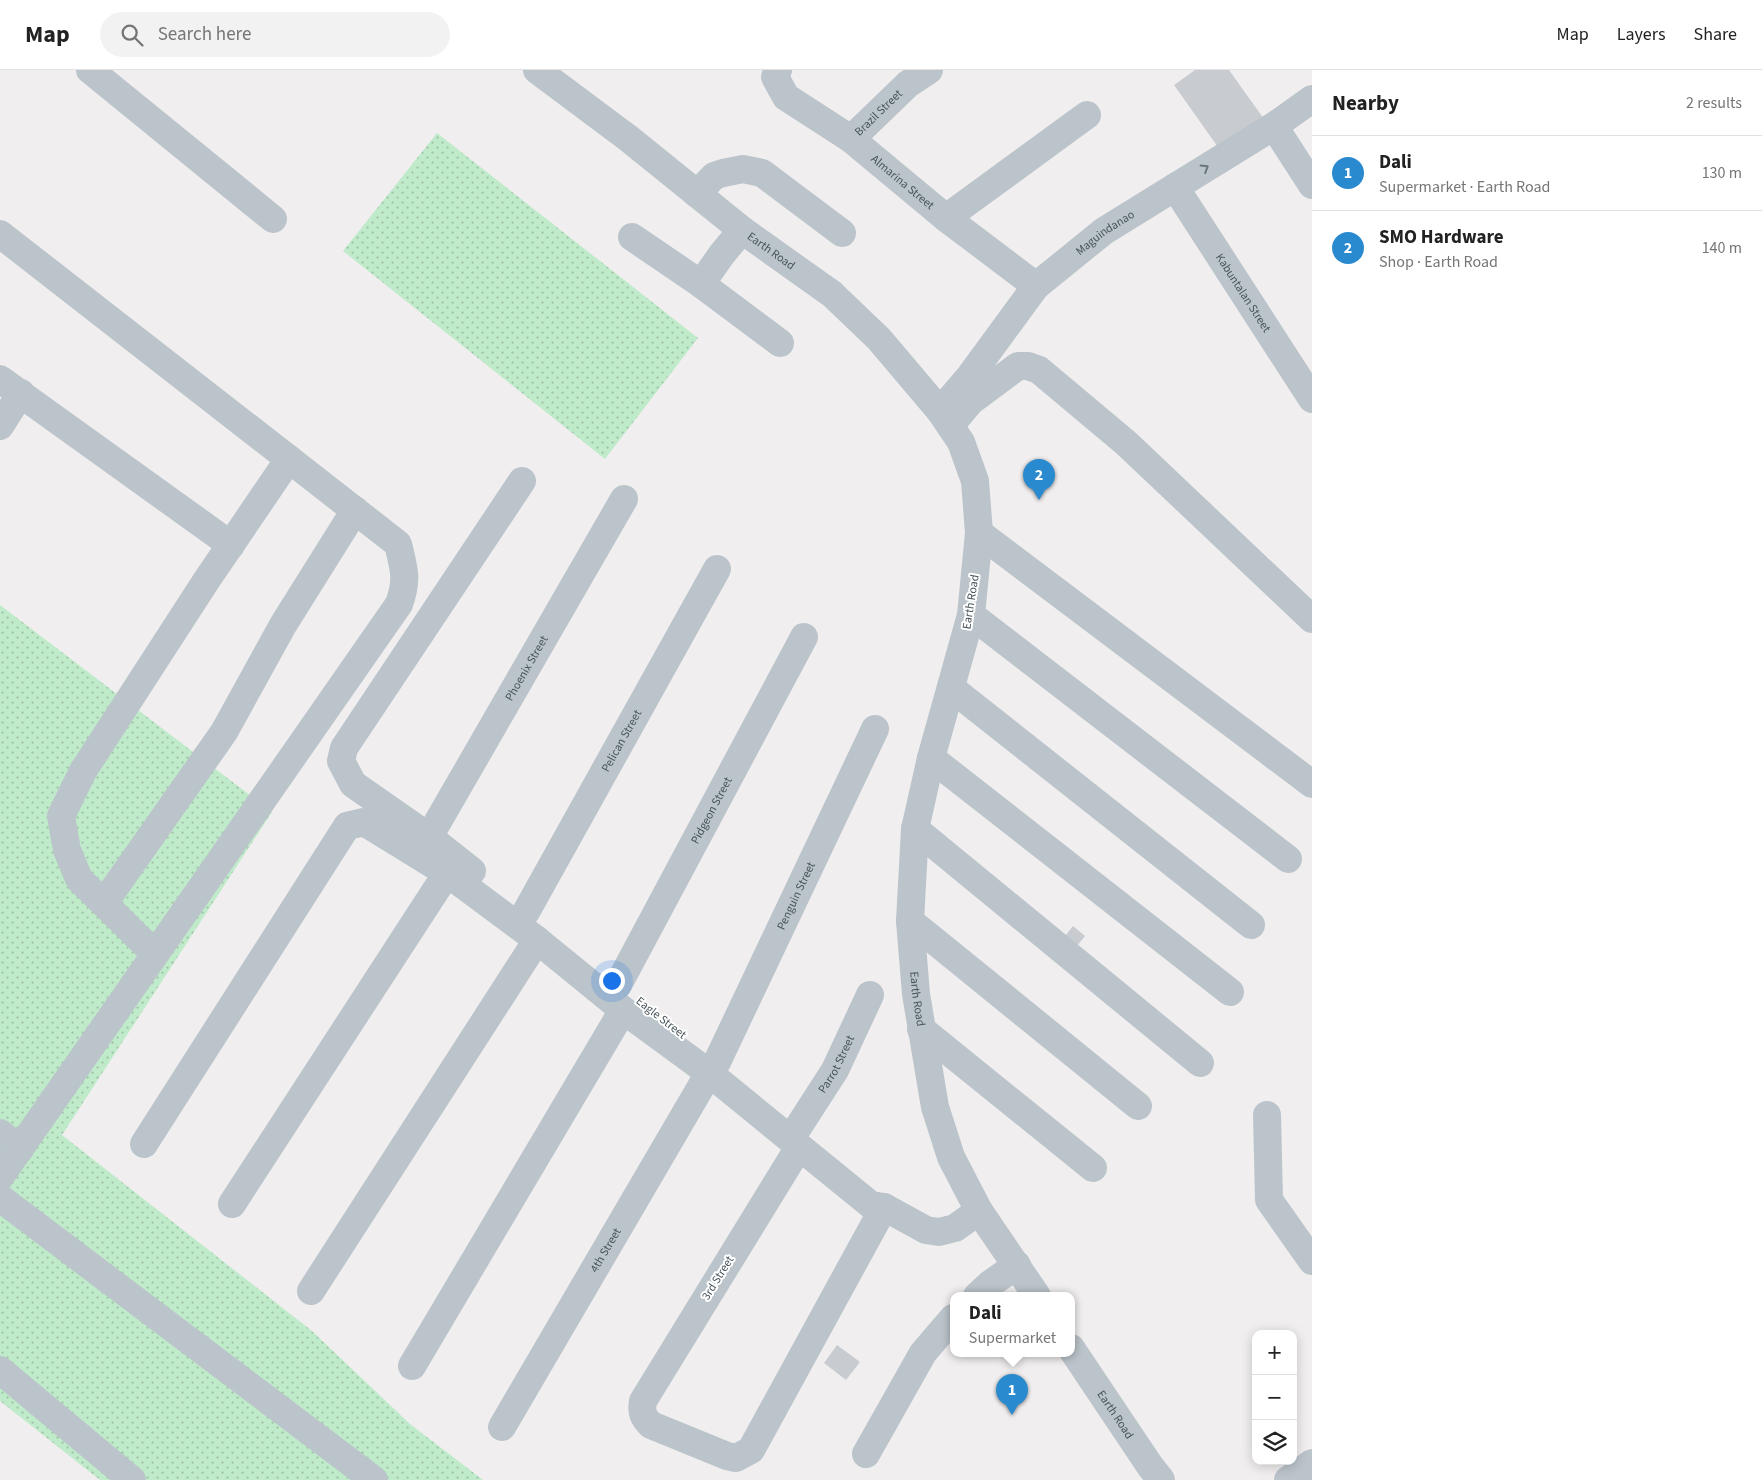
<!DOCTYPE html>
<html lang="en">
<head>
<meta charset="utf-8">
<style>
  :root { --surface:#fff; --page:#f2f2f2; --text:#222; --muted:#767676; --line:#e0e0e0; --accent:#298ad0 }
  body { margin:0; font-family:"Source Sans 3",sans-serif; background:var(--page); color:var(--text) }
  .controls { position:absolute; right:15px; bottom:15px; display:grid; overflow:hidden; border-radius:10px; box-shadow:0 2px 12px #0003 }
  .controls button { width:45px; height:45px; display:grid; place-items:center; padding:0; border:0; border-bottom:1px solid var(--line); background:var(--surface); color:var(--text); font:25px sans-serif }
  .you { position:absolute; left:611px; top:910px; width:18px; height:18px; margin:-12px; border:4px solid #fff; border-radius:50%; background:#1a73e8; box-shadow:0 0 0 8px #1a73e833 }
  .badge { display:grid; place-items:center; width:32px; height:32px; border-radius:50%; background:var(--accent); color:#fff; font-size:16px; font-weight:700 }
  .pin { position:absolute; translate:-50% -41px; filter:drop-shadow(0 1px 2px #0008) }
  .pin::after { content:''; position:absolute; top:26px; width:18px; height:15px; background:inherit; clip-path:polygon(0 0,100% 0,50% 100%) }
  .popup { position:absolute; left:950px; top:1222px; width:125px; height:65px; box-sizing:border-box; display:grid; place-content:center; border-radius:10px; background:var(--surface); filter:drop-shadow(0 1px 4px #0005); font-size:16px; white-space:nowrap; color:var(--muted) }
  .popup b { font-size:19px; color:var(--text) }
  .popup::after { content:''; position:absolute; left:50%; top:100%; margin-left:-10px; border:10px solid transparent; border-top-color:var(--surface) }
  .list { margin:0; padding:0; list-style:none }
  h2 { display:flex; justify-content:space-between; align-items:center; height:65px; margin:0; padding:0 20px; font-size:21px }
  h2 small { font-size:16px; font-weight:400; color:var(--muted) }
  .list li { display:grid; grid-template-columns:32px 1fr auto; gap:15px; align-items:center; box-sizing:border-box; height:75px; padding:0 20px; border-top:1px solid var(--line) }
  .list b { display:block; font-size:19px; white-space:nowrap }
  .list p { margin:0; font-size:16px; white-space:nowrap; color:var(--muted) }
  .list em { font-size:16px; font-style:normal; color:var(--muted) }
  .icon { flex:none; width:28px; height:28px; fill:none; stroke:currentColor; stroke-width:2; stroke-linecap:round; stroke-linejoin:round }
  .map { position:relative; flex:none; width:1312px; height:1410px; overflow:hidden }
  header { display:flex; align-items:center; gap:30px; box-sizing:border-box; height:70px; padding:0 25px; background:var(--surface); border-bottom:1px solid var(--line) }
  header strong { font-size:24px }
  nav { display:flex; gap:28px; margin-inline-start:auto; font-size:18px }
  .search { width:350px; height:45px; background:var(--page); display:flex; align-items:center; gap:12px; box-sizing:border-box; padding:0 18px; border-radius:28px; color:var(--muted); font-size:19px }
  main { display:flex }
  aside { flex:1; background:var(--surface) }
  .map>svg:first-child { display:block }
  .grass { fill:url(#grass-dots) }
  .building { fill:#c8ccd0 }
  .lines { fill:none; stroke-linecap:round; stroke-linejoin:round }
  .minor { stroke:#bbc4ca; stroke-width:28 }
  .oneway { stroke:#6a767c }
  .labels { text-anchor:middle; dominant-baseline:central; stroke-width:4; stroke-linejoin:round; paint-order:stroke }
  .street-label { font-size:12px; fill:#48545a; stroke:#fff }
</style>
</head>
<body>
<header>
<strong>Map</strong>
<div class="search"><svg class="icon" aria-label="search" viewBox="0 0 24 24"><circle cx="10" cy="10" r="6"/><path d="M15 15l6 6"/></svg>Search here</div>
<nav><a>Map</a><a>Layers</a><a>Share</a></nav>
</header>
<main>
<div class="map">
<svg width="1312" height="1410" viewBox="0 0 1312 1410">
  <defs>
    <pattern id="grass-dots" width="8" height="8" patternUnits="userSpaceOnUse" patternTransform="scale(1.25)"><rect width="8" height="8" fill="#c0ebca"/><path d="M2 2h.1M6 6h.1" fill="none" stroke="#9ec1a7" stroke-width="1.8" stroke-linecap="round"/></pattern>
  </defs>
  <rect width="100%" height="100%" fill="#f0eeef"/>
  <path class="grass" d="M437,63L698,268L605,389L343,181Z
    M0,535L272,742L62,1065L312,1261L410,1354L483,1410H100L0,1331Z"/>
  <path class="building" d="M1195,0H1229L1264,49L1220,80L1174,15Z
    M1073,856L1085,866L1073,881L1061,871Z
    M837,1275L860,1292L846,1310L824,1293Z"/>
  <g class="lines">
    <g class="minor">
      <path d="M90,0L273,149"/>
      <path id="s1" d="M537,0L628,68L742,160L832,224L879,269L940,341L961,372L975,411L979,463L971,545L931,688L915,759L910,851L916,924L935,1037L951,1087L979,1141L1037,1226"/>
      <path id="s2" d="M778,0L775,7L786,27L851,69L946,148L1036,216"/>
      <path d="M1274,56L1312,115"/>
      <path id="s3" d="M851,69L908,14L929,0"/>
      <path id="s4" d="M1175,117L1312,329"/>
      <path d="M697,124L714,106L723,103L743,99L762,103L842,163"/>
      <path d="M946,148L1087,45"/>
      <path d="M0,164L398,474C404,499 408,509 399,534L0,1107"/>
      <path d="M632,167L701,214L722,184L742,160"/>
      <path d="M701,214L780,273"/>
      <path d="M0,309L231,475"/>
      <path id="s5" d="M940,341L970,306L1036,216L1104,161L1274,56L1312,29"/>
      <path d="M954,351L971,331L1018,296H1028L1039,300L1126,373L1312,549"/>
      <path d="M0,356L21,323"/>
      <path d="M979,463L1312,714"/>
      <path d="M971,545L1288,789"/>
      <path d="M951,618L1251,855"/>
      <path d="M931,688L1230,922"/>
      <path d="M915,759L1200,993"/>
      <path id="s6" d="M429,767L624,429"/>
      <path d="M472,801L429,767L353,714L341,691L344,678L522,411"/>
      <path d="M104,833L224,662L283,555L355,440"/>
      <path id="s7" d="M526,842L717,499"/>
      <path d="M910,851L1138,1036"/>
      <path d="M155,884L79,809L67,780L61,746L83,701L206,511L289,389"/>
      <path id="s8" d="M618,915L804,567"/>
      <path d="M921,959L1093,1098"/>
      <path id="s9" d="M717,992L875,659"/>
      <path d="M1267,1045L1269,1130L1312,1191"/>
      <path id="s10" d="M797,1059L835,1000L870,925"/>
      <path d="M0,1063L20,1079"/>
      <path d="M144,1074L347,756L364,752L447,803L537,870L623,940L709,1003L871,1135L884,1137L926,1160L939,1162L955,1158L979,1141"/>
      <path d="M799,1077L643,1331C641,1342 643,1347 651,1355L727,1386L736,1388L751,1380L884,1137"/>
      <path d="M0,1128L374,1410"/>
      <path d="M232,1134L447,803"/>
      <path d="M311,1221L537,870"/>
      <path d="M977,1226L990,1214L1017,1195"/>
      <path id="s11" d="M1071,1278L1150,1396L1161,1410"/>
      <path d="M412,1296L623,940"/>
      <path d="M0,1300L132,1410"/>
      <path id="s12" d="M502,1357L709,1003"/>
      <path d="M866,1384L923,1283L953,1248"/>
      <path d="M1288,1410L1312,1393"/>
    </g>
  </g>
  <defs><path id="oneway-chevron" d="M-2-3.5L2.5 0L-2 3.5" fill="none" stroke-width="1.6" stroke-linecap="round" stroke-linejoin="round" transform="scale(1.25)"/></defs>
  <use class="oneway" href="#oneway-chevron" transform="translate(1205 98) rotate(-32)"/>
  <g class="labels">
    <g class="street-label">
      <text stroke="none"><textPath href="#s3" startOffset="38">Brazil Street</textPath></text>
      <text stroke="none"><textPath href="#s2" startOffset="175">Almarina Street</textPath></text>
      <text stroke="none"><textPath href="#s5" startOffset="245">Maguindanao</textPath></text>
      <text stroke="none"><textPath href="#s1" startOffset="296">Earth Road</textPath></text>
      <text stroke="none"><textPath href="#s4" startOffset="126">Kabuntalan Street</textPath></text>
      <text transform="translate(971 532) rotate(-81)">Earth Road</text>
      <text stroke="none"><textPath href="#s6" startOffset="195">Phoenix Street</textPath></text>
      <text stroke="none"><textPath href="#s7" startOffset="196">Pelican Street</textPath></text>
      <text stroke="none"><textPath href="#s8" startOffset="198">Pidgeon Street</textPath></text>
      <text stroke="none"><textPath href="#s9" startOffset="184">Penguin Street</textPath></text>
      <text stroke="none"><textPath href="#s1" startOffset="1135">Earth Road</textPath></text>
      <text transform="translate(661 948) rotate(38)">Eagle Street</text>
      <text stroke="none"><textPath href="#s10" startOffset="76">Parrot Street</textPath></text>
      <text stroke="none"><textPath href="#s12" startOffset="205">4th Street</textPath></text>
      <text transform="translate(718 1208) rotate(-58)">3rd Street</text>
      <text stroke="none"><textPath href="#s11" startOffset="80">Earth Road</textPath></text>
    </g>
  </g>
</svg>
<div class="controls">
<button>+</button>
<button>−</button>
<button><svg class="icon" aria-label="layers" viewBox="0 0 24 24"><path d="M12 4l9 5-9 5-9-5zM3 14l9 5 9-5"/></svg></button>
</div>
<div class="you"></div>
<div class="pin badge" style="left:1012px;top:1345px">1</div>
<div class="popup"><b>Dali</b>Supermarket</div>
<div class="pin badge" style="left:1039px;top:430px">2</div>
</div>
<aside>
<h2>Nearby<small>2 results</small></h2>
<ul class="list">
<li><span class="badge">1</span><div><b>Dali</b><p>Supermarket · Earth Road</p></div><em>130 m</em></li>
<li><span class="badge">2</span><div><b>SMO Hardware</b><p>Shop · Earth Road</p></div><em>140 m</em></li>
</ul>
</aside>
</main>
</body>
</html>
